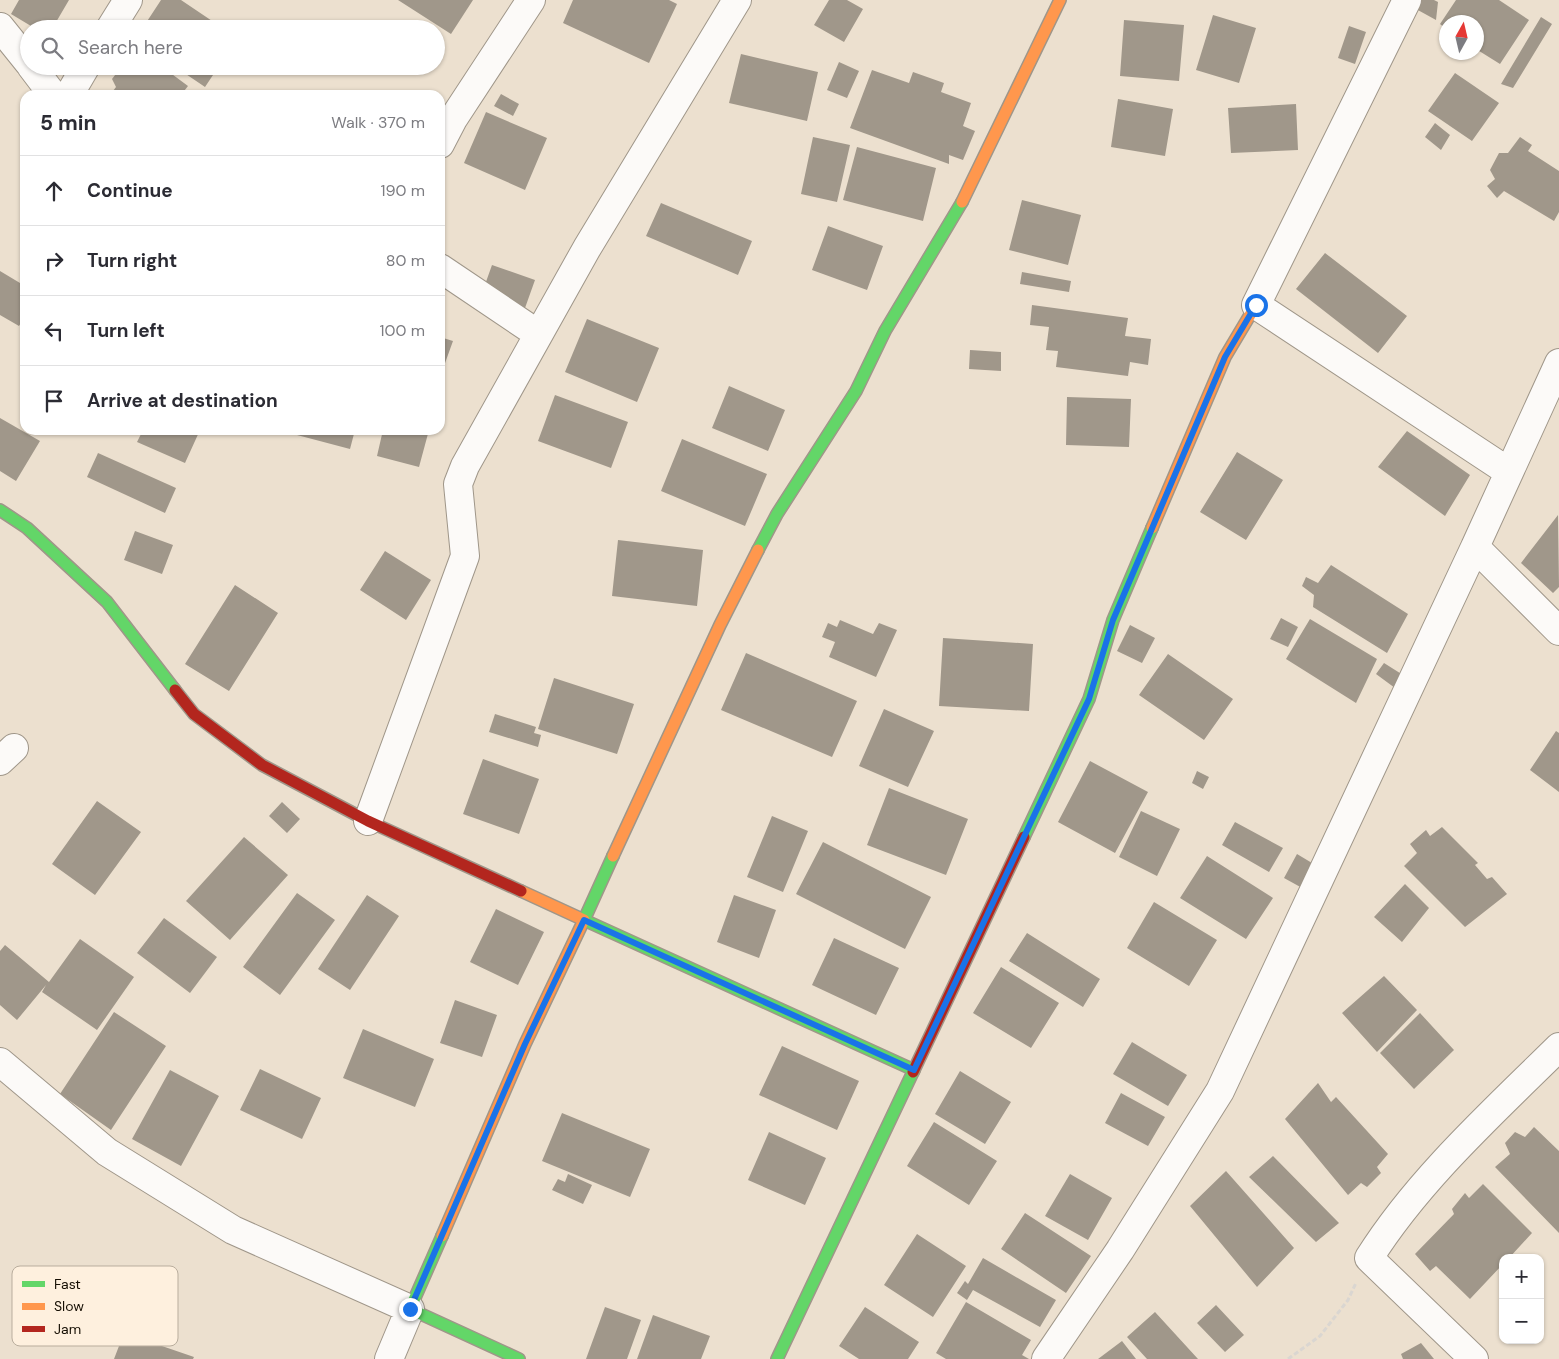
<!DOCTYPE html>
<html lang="en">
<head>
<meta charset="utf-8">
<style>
  :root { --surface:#fff; --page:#f2f2f3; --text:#2b2b33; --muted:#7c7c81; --line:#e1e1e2 }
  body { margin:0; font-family:"DM Sans",sans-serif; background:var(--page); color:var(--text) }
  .controls { position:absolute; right:15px; bottom:15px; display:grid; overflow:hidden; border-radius:10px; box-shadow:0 1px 4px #0004 }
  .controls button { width:45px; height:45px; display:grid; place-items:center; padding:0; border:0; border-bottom:1px solid var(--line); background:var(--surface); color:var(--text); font:25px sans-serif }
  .compass { position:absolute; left:1439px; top:15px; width:45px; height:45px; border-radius:50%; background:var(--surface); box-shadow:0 1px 4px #0004; rotate:8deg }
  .stop { position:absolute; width:15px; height:15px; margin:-11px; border:4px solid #1a73e8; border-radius:50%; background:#fff }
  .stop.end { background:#1a73e8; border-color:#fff; box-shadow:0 1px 5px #0008 }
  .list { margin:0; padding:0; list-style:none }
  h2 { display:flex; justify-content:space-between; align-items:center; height:65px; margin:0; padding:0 20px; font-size:21px }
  h2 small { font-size:16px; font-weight:400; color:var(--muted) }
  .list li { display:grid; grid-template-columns:32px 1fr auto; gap:15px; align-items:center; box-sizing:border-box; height:70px; padding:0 20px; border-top:1px solid var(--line) }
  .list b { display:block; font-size:19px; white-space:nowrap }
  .list em { font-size:16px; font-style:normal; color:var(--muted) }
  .icon { flex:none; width:28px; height:28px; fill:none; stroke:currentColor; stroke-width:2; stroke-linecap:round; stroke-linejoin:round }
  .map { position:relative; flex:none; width:1559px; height:1359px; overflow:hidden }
  .search { position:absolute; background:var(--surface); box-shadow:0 1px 4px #0004; left:20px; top:20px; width:425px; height:55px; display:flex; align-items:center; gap:12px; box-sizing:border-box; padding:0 18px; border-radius:28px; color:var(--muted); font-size:19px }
  .panel { position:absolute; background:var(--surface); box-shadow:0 1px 4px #0004; left:20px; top:90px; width:425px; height:345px; border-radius:15px }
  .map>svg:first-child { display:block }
  .building { fill:#a0978a }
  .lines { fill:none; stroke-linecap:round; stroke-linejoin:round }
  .street-casing { stroke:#9f9689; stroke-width:30 }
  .fast-casing { stroke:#9f9689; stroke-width:14 }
  .slow-casing { stroke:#9f9689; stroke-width:14 }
  .jam-casing { stroke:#9f9689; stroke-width:14 }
  .path { stroke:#dad6d1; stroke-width:3; stroke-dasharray:5 2.5; stroke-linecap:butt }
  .street { stroke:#fcfaf8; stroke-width:28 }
  .fast { stroke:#63d668; stroke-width:11 }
  .slow { stroke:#ff974d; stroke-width:11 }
  .jam { stroke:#b3261e; stroke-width:11 }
  .route { stroke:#1a73e8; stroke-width:6 }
  .key { fill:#fef0de; stroke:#b9ad9d; stroke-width:1 }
  .key-label { font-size:14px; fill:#171005 }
</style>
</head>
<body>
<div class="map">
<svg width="1559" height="1359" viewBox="0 0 1559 1359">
  <rect width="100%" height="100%" fill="#ece0cf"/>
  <path class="building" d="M19,0H69L52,29H36L11,14Z
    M161,0H181L224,29H142Z
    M398,0H473L451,34Z
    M573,0H669L677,4L649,63L563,23Z
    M829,0H847L863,9L844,42L814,25Z
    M1422,0H1434L1438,2L1436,20L1416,9Z
    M1456,0H1499L1529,20L1500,64L1476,49V22H1446V29L1440,24Z
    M1213,15L1256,28L1239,83L1196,70Z
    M1541,17L1552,24L1513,88L1501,84Z
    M1124,20L1184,25L1179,81L1120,76Z
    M1349,26L1366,32L1355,64L1338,58Z
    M741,54L818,72L807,121L729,103Z
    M839,62L859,71L847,98L827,90Z
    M122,66H161L188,86L181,95H110L116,87L112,79Z
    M174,66H219L205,87Z
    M872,70L909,83L913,72L944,83L941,92L971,103L963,126L975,131L963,160L949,155V164L850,128Z
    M1455,73L1499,103L1472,141L1428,111Z
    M501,94L519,104L513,116L494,106Z
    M1118,99L1173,109L1165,156L1111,147Z
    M1296,104L1298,150L1231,153L1228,108Z
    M486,112L547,138L525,190L464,163Z
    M1435,123L1450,135L1441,150L1425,137Z
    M813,137L850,145L837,202L801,194Z
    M1520,137L1532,145L1528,151L1559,171V212L1554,221L1504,191L1497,198L1487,186L1495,179L1490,170L1499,153H1508Z
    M857,147L936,168L923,221L843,200Z
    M1022,200L1081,215L1068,265L1009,250Z
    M661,203L752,241L738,275L646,236Z
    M828,226L883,246L867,290L812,270Z
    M1325,253L1407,316L1378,353L1296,289Z
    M492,265L535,280L525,308L482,293Z
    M0,271L25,286V316L19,326L0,315Z
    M1022,272L1071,281L1069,292L1020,284Z
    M1032,305L1128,318L1125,336L1151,339L1148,365L1130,362L1128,376L1056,367L1058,351L1046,350L1049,327L1030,325Z
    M587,319L659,348L637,402L565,372Z
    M440,337L453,341L440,377Z
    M970,350L1001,352V371L969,369Z
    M729,386L785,410L768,451L712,428Z
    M555,395L628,422L611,468L538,441Z
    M1067,397L1131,399L1129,447L1066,445Z
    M0,418L40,441L16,481L0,471Z
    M143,430H200L185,463L137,442Z
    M298,430H355L350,449L297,435Z
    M383,430H429L419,467L377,456Z
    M1407,431L1470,475L1445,516L1378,467Z
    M682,439L767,474L745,526L661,491Z
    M1237,452L1283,480L1246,540L1200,512Z
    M98,453L176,488L165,513L87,477Z
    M1558,515L1559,587L1553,593L1521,563Z
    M135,531L173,545L162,574L124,560Z
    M618,540L703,550L697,606L612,596Z
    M385,551L431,580L406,620L360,590Z
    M1331,565L1408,614L1387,653L1313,607L1314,595L1302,586L1306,577L1318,583Z
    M235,585L278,613L229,691L185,664Z
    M1281,618L1298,627L1288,647L1270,639Z
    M1310,619L1377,659L1356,703L1286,659Z
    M840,620L873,634L879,623L897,630L876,677L829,657L835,642L822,637L828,623L837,627Z
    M1130,625L1155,638L1142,663L1117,651Z
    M943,638L1033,644L1029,711L939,706Z
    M746,653L857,701L832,757L721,710Z
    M1168,654L1233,699L1204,740L1139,695Z
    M1384,663L1403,675L1395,688L1376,674Z
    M554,678L634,704L617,754L538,729Z
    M884,709L934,731L908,787L859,766Z
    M495,714L536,727L534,733L541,735L538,747L489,732Z
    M1556,731L1559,733V792L1530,770Z
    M483,759L539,779L519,834L463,814Z
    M1090,761L1148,792L1115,853L1058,822Z
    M1197,771L1209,777L1203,789L1192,783Z
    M889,788L968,819L946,875L867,845Z
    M97,801L141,832L95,895L52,864Z
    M282,802L300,819L287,833L269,816Z
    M1141,811L1180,829L1157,876L1119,857Z
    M772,816L808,831L783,892L747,877Z
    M1235,822L1283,848L1269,872L1222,845Z
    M1442,827L1478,863L1475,865L1487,879L1492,877L1507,894L1465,927L1404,866L1417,853L1410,844L1426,830L1430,836Z
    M244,837L288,875L230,940L186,901Z
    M823,842L931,897L905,949L796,894Z
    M1297,854L1317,866L1304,889L1284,878Z
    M1207,856L1273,898L1246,939L1180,898Z
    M1405,884L1429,908L1402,942L1374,917Z
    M297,893L335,920L280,995L243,967Z
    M367,895L399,916L350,990L318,969Z
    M734,895L776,910L759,958L717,942Z
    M1154,902L1217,940L1189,986L1127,948Z
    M496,909L544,932L518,985L470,962Z
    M164,918L217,957L190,993L137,953Z
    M1027,933L1100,979L1083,1007L1009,961Z
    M834,938L899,968L876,1015L812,985Z
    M80,939L134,977L97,1030L42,992L46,985L17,1020L0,1005V951L5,945L49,982Z
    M1001,967L1059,1003L1031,1048L973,1013Z
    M1384,976L1417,1010L1377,1052L1342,1013Z
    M455,1000L497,1015L482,1057L440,1043Z
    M114,1012L166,1046L111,1130L60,1094Z
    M1420,1013L1454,1050L1414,1089L1380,1053Z
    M363,1029L434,1059L415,1107L343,1078Z
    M1132,1042L1187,1075L1168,1106L1113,1074Z
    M782,1046L859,1081L837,1130L759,1095Z
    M260,1069L321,1098L302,1139L240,1110Z
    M170,1070L219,1096L181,1166L132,1139Z
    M960,1071L1011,1102L985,1144L935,1114Z
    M1318,1083L1331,1102L1336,1097L1388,1154L1377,1167L1381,1173L1367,1187L1361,1183L1348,1195L1285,1119Z
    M1121,1093L1165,1117L1148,1146L1105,1123Z
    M562,1113L650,1149L630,1197L542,1161Z
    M934,1122L997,1161L969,1205L907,1166Z
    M1534,1127L1559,1151V1233L1495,1167L1510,1154L1505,1143L1515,1132L1525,1137Z
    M769,1132L826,1158L805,1205L748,1180Z
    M1273,1156L1339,1223L1316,1242L1249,1177Z
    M1226,1171L1294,1248L1257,1287L1190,1206Z
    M568,1174L592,1185L583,1204L552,1190L558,1179L565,1182Z
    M1070,1174L1112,1198L1088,1240L1045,1216Z
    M1483,1184L1532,1233L1509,1258H1503V1264L1470,1299L1436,1266L1430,1271L1415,1254L1454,1214L1452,1209L1465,1193L1469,1198Z
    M1025,1213L1091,1256L1066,1293L1001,1249Z
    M917,1234L966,1266L933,1317L884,1285Z
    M983,1258L1056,1300L1040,1327L973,1290L967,1300L957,1293L965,1281L968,1284Z
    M966,1302L1031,1340L1022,1355L1029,1359H946L936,1353Z
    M1216,1305L1244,1335L1225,1352L1197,1323Z
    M605,1307L641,1320L627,1359H586Z
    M865,1307L919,1342L908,1359H859L839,1346Z
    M1155,1312L1198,1359H1147L1127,1337Z
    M653,1315L710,1336L701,1359H637Z
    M124,1333L194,1357L193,1359H114Z
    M1122,1341L1136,1359H1098Z
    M1421,1343L1434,1359H1403L1401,1354Z"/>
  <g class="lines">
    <g class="street-casing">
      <path id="street" d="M1407,0L1256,305L1509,472
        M0,27L29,63
        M110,29L128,0
        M31,66L53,95
        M69,95L86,66
        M440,144L453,119L531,0
        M440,268L538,334
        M1475,547L1559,363
        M0,761L14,748
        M368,821L465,556L458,484L465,466L587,248L737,0
        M0,1062L107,1152L233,1230L410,1309L389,1359
        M1046,1359L1120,1250L1220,1091L1475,547L1559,631
        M1474,1359L1369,1258C1418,1180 1493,1112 1559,1047"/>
    </g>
    <g class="fast-casing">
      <path id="fast" d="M0,510L27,528L107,602L175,690
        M758,550L777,514L856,391L885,331L962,202
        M1024,837L1089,699L1113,620L1152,528
        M613,856L584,920L914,1070
        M442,1236L410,1309L519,1359
        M777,1359L913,1072"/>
    </g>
    <g class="slow-casing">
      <path id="slow" d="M962,202L1060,0
        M1152,528L1225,357L1256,305
        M613,856L720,625L758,550
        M442,1236L525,1044L584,920L521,891"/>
    </g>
    <g class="jam-casing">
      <path id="jam" d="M175,690L194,714L262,765L368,821L521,891
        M913,1072L1024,837"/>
    </g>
    <path class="path" d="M1288,1359L1320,1336L1348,1300L1356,1283"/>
    <use href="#street" class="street"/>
    <use href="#fast" class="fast"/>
    <use href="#slow" class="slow"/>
    <use href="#jam" class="jam"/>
  </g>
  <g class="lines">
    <path class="route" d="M410,1309L525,1044L584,920L914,1070L1089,699L1113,620L1225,357L1256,305"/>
  </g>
  <rect x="12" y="1266" width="166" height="80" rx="8" class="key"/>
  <rect x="22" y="1281" width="23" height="6" fill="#63d668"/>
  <rect x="22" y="1303" width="23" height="7" fill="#ff974d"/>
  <rect x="22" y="1326" width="23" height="6" fill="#b3261e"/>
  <g class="key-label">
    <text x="54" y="1289">Fast</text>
    <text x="54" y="1311">Slow</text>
    <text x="54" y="1334">Jam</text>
  </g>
</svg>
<div class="controls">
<button>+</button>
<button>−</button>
</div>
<svg class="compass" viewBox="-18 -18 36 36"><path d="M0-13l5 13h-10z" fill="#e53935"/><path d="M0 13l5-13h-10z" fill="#7c7c81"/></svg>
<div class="stop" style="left:1256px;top:305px"></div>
<div class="stop end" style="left:410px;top:1309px"></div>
<div class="search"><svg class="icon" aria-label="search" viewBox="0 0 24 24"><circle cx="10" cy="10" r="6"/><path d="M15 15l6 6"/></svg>Search here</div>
<section class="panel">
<h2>5 min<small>Walk · 370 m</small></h2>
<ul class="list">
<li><svg class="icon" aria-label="ahead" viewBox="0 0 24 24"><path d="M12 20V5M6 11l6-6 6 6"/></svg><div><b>Continue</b></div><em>190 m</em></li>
<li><svg class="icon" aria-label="right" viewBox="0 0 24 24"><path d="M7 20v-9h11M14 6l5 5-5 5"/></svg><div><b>Turn right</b></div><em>80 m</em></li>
<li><svg class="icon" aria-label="left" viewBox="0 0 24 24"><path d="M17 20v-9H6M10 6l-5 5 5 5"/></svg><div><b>Turn left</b></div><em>100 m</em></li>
<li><svg class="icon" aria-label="arrive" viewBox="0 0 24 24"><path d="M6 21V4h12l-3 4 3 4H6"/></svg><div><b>Arrive at destination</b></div></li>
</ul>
</section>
</div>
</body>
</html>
